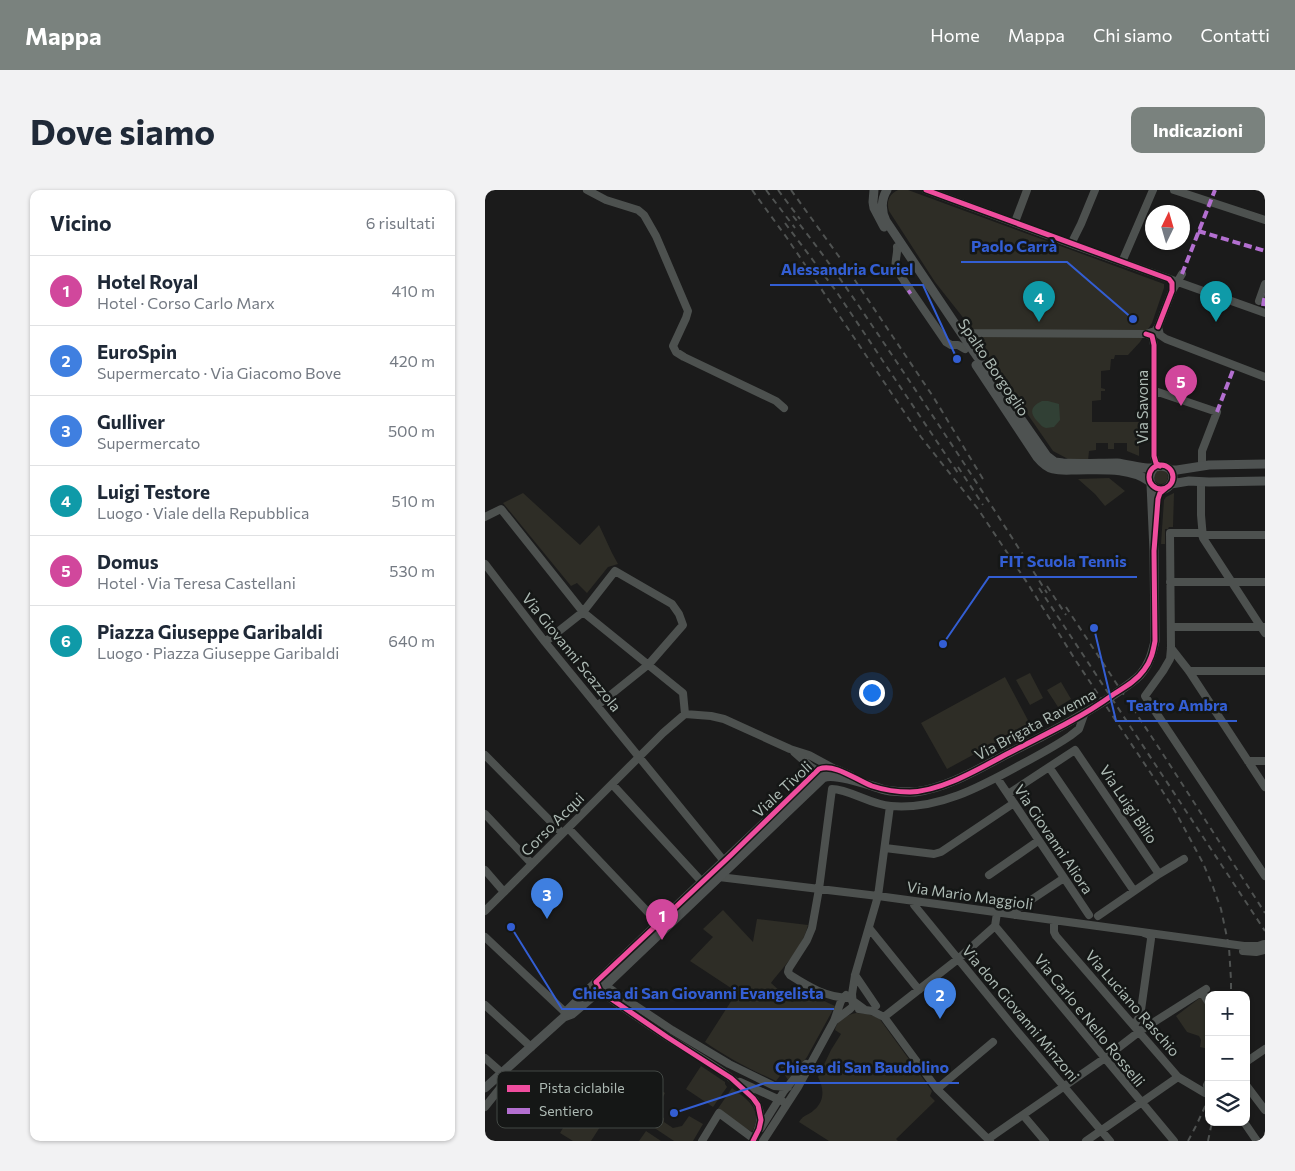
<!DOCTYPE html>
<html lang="it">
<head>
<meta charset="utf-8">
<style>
  :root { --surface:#fff; --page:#f2f2f3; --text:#1f2937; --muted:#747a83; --line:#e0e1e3; --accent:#7a827e }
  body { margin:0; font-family:Commissioner,sans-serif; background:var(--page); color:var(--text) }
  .controls { position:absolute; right:15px; bottom:15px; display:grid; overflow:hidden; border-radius:10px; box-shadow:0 1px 4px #0004 }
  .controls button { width:45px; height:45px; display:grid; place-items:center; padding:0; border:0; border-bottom:1px solid var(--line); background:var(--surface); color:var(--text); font:25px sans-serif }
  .compass { position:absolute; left:660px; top:15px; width:45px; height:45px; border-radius:50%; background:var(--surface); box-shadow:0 1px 4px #0004; rotate:5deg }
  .you { position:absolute; left:386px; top:502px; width:18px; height:18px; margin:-12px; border:4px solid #fff; border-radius:50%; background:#1a73e8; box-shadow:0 0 0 8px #1a73e833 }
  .badge { display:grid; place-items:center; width:32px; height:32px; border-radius:50%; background:var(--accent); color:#fff; font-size:16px; font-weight:700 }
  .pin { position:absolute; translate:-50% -41px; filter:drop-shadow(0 1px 2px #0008) }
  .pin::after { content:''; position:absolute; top:26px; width:18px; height:15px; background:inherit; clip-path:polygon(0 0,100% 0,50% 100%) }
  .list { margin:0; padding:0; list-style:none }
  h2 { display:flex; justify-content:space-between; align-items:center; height:65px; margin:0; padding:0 20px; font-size:21px }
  h2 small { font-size:16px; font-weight:400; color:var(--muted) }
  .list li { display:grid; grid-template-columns:32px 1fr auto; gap:15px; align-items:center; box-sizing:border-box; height:70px; padding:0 20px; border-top:1px solid var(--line) }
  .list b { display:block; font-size:19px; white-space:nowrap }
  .list p { margin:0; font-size:16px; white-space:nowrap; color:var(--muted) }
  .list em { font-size:16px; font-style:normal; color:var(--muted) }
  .icon { flex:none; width:28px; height:28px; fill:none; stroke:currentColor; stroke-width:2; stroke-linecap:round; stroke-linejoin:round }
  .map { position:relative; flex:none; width:780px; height:951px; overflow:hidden; border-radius:10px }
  header { display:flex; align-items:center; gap:30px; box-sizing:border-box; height:70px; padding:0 25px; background:var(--accent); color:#fff }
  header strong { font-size:24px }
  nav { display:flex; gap:28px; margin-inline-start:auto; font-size:18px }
  .intro { display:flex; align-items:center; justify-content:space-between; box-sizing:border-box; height:120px; padding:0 30px }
  h1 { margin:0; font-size:35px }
  .button { padding:12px 22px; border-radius:10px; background:var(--accent); color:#fff; font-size:18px; font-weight:700 }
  main { display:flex; gap:30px; padding:0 30px }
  aside { flex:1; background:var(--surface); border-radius:10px; box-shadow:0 1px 4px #0004 }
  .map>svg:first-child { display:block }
  .green { fill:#2e2d26 }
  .water { fill:#314035 }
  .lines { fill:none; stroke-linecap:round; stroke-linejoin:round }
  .minor { stroke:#4d514f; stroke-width:8 }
  .major { stroke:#4e5251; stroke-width:9 }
  .rail { stroke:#4f5251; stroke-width:2; stroke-dasharray:6 5; stroke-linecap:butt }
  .quiet { stroke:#b36fd0; stroke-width:4; stroke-dasharray:8 4; stroke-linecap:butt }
  .cycleway-casing { stroke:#151716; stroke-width:8 }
  .cycleway { stroke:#ef4d9e; stroke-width:5 }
  .labels { text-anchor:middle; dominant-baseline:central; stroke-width:5; stroke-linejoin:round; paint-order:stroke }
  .street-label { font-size:15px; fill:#adbab4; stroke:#151716 }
  .key { fill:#151716; stroke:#434845; stroke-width:1 }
  .key-label { font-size:14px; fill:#adbab4 }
  .leader { fill:none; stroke:#335ed3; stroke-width:2 }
  .callout-dot { fill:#335ed3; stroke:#151716; stroke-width:2 }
  .callout-label { font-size:16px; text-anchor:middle; font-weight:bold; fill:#335ed3; stroke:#151716; stroke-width:5; stroke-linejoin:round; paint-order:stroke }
</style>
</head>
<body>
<header>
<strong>Mappa</strong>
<nav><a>Home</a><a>Mappa</a><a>Chi siamo</a><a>Contatti</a></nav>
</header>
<div class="intro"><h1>Dove siamo</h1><a class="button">Indicazioni</a></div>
<main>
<aside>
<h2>Vicino<small>6 risultati</small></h2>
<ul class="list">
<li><span class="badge" style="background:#d1479c">1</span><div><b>Hotel Royal</b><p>Hotel · Corso Carlo Marx</p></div><em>410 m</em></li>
<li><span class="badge" style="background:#3f7fe0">2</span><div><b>EuroSpin</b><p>Supermercato · Via Giacomo Bove</p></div><em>420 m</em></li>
<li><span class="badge" style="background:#3f7fe0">3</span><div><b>Gulliver</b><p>Supermercato</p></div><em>500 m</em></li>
<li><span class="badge" style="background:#0f9aa8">4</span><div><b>Luigi Testore</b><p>Luogo · Viale della Repubblica</p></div><em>510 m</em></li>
<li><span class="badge" style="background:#d1479c">5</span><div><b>Domus</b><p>Hotel · Via Teresa Castellani</p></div><em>530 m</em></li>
<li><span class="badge" style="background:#0f9aa8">6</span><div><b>Piazza Giuseppe Garibaldi</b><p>Luogo · Piazza Giuseppe Garibaldi</p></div><em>640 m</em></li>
</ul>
</aside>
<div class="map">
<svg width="780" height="951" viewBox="0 0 780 951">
  <rect width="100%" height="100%" fill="#1b1b1b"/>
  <path class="green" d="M413,0H423L679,94V98L667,133L655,152L643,165H630L629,169H626L625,180L616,181V198L620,199V201H616V210L607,211V232H654V266L642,261V253H629V259H623V253H611V260L604,261L603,271L583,269L568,261L501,164L480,130L450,92L404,21C401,12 404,4 413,0Z
    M669 287a7 7 0 1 1 14 0a7 7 0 1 1-14 0Z
    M624,288L640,301L620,316L610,304L593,289Z
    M38,303L95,355L114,335L127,363L133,374L123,377L102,403L92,393L86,396L18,313Z
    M689,303L688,337H684L683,339H680V354H676L679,310L681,307Z
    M545,483L558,508L545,515L531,490Z
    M520,487L545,534L462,579L436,533Z
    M576,492L586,509L573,517L562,500Z
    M238,720L268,752L272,729L323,735C318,757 300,775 286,793L307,812L324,804L350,816L322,867L303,890L298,882L291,891C266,880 243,868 220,852L252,802L205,771L228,747L218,739Z
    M716,807L724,820V859L715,857L716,850L714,846L702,842L691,826Z
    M371,823L383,824L394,828L447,901L445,906L450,911L411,949L413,951H344L314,932C319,924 323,926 329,920C340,911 339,898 333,887L346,860L356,844L350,840C352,830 361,825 371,823Z
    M216,876L240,892V894L242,897L228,917L201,899Z
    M161,891L180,903L176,911V920L175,923L176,927L179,928V932L188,938L197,936L204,926L218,934L208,951H189L141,919Z
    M102,898L129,915L106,951H88L75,943Z
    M247,898C263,910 279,920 267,942L232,920Z
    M161,941L176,951H154Z"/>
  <path class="water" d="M557,211H563L574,214L575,230L569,237C566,237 564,238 561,238C557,237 556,235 554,233C545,224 544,217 557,211Z"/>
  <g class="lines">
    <path class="minor" d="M102,0L121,10L153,20L159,25L171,46L203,121L201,128L188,156L191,162L199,167L291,211L299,218
      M441,0L589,55L780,123
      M689,0L780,30
      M530,32L542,0
      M586,54L596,34L610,0
      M412,57C413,64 409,72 411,79L461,152L466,155H473L480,159
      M637,72L668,0
      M774,111L780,94
      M474,137L479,142L484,143L661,144L670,141L673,137
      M673,137L675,145L681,149L780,187
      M673,137L687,101L697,84
      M661,144L667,146L669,155V266L671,273L675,276
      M670,201L732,222L717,261V276
      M716,292V325L718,348L780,443
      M0,327L16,319L98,422L198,503L200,524
      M717,343H685L686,458L685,469L678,481L660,506L780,686
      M717,345H780
      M0,374L60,452L243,676
      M685,392H780
      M686,437H779
      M60,452L98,422L130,381L187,414L194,424L198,435L164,474L113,515
      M686,458L704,481L780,597
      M704,481H780
      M309,562L326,577L338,584
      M0,565L77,643
      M763,571H780
      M564,577L649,701
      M512,588L604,725
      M127,594L217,692
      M523,604L590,560L674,684
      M0,624L47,674
      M83,638L176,736
      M400,658L449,664L456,662L529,613
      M0,680L19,702
      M232,685L234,687L393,706L759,756H773L779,754
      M504,685L553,651
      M429,711V715L532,841L625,951
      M0,721L178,543L200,524L226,526L239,529L305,559L324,565L348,578
      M512,723L510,736L689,951
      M530,725L531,720L579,688
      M613,726L674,684L699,669
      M569,730V742L571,746L693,887L720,903
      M384,738L434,800
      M0,747L81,823
      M758,761L771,762L779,760H780
      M370,785L391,816
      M115,794L124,798L187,840L244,874L289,896L303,897
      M113,796L115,801L119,804C140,819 161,833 182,847C204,861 264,894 273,916C278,928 274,938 269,949
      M717,802L724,813
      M0,815L46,857
      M374,819L387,821L399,827L452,899L505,951
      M379,819L364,808C340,807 324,797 305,785L303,782L304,778L322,750L327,738L334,699L347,599C364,599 386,615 406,616C453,620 495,597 535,575C552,566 569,557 585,546L594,539L599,525
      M399,827L473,769L510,736
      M349,831L365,819L368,816L367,804L370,785L393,706L405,616
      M649,835L655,826L656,820L666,749L665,745L659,743
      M0,868L17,883L16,897L0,917
      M761,872L780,859
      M255,892L297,911
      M722,895L724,891
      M761,895L780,920
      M452,899L508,852
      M538,925L560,951
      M759,932L772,951
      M276,938L299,901L321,874
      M503,949L620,868L655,841L721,799
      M217,951L234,923L269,949
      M278,951L313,897L349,831L356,811L361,805
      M601,951L693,887"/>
    <path class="major" d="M389,0L388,12L389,18L399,37
      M402,0C396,9 396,21 401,31L489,162L562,266L570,272L578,273C596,274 614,273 632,273C643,274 653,278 663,278C670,279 674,274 681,277C689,280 690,290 684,296C673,307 657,291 669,278
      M491,175L552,267C557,273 561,277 568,279C576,281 584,280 592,280C615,280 644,277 664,291
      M686,280H692L724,275L780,274
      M686,294L704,291L724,292L780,291
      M79,827L87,824L120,796L338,588C350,582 386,596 400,600C410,602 420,602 430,602C464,598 498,576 528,561C561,545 593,528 624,508C634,501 646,494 655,485C664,475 667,464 670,451L669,361L666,294
      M0,898L79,827L82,821L101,802L320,594C339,573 341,575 366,586"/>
    <path class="rail" d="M267,0L302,48L436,247L493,319L543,394L591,471L673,594L690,621L718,673L728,697L736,719L744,757L746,790V805
      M281,0L310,38
      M293,0L315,29
      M306,0L355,68L449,208L498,289
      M308,26C345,72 378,122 411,171C463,248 513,325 562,403
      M300,33L351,101L475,286
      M473,277L498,315
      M562,396L581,425
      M554,398L780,741
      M581,417L676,561L780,723
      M703,951L711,936L724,908
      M723,951L727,932"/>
    <path class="quiet" d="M713,41L780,61
      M697,84L730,0
      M423,103L426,101
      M778,116L780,104
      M732,222L748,180"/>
    <g class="cycleway-casing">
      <path id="cycleway" d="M441,0L684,89L687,93V101L673,137
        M661,144L667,146L669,155V266L671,273L675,276
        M664 287a12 12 0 1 1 24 0a12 12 0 1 1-24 0Z
        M268,951L274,939L276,930L273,915L268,908L246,888L182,847L119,804L115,801L111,792L246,665L334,579C350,573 371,590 387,596C399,600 412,602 425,602C458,601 495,578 524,563C545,552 566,542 586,531C601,523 615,514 629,504C640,497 651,491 659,480C666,471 668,462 670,451L669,361L673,309L675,303L681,298"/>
    </g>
    <use href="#cycleway" class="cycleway"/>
  </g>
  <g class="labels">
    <g class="street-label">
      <text transform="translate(509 177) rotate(56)">Spalto Borgoglio</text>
      <text transform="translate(657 217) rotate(-90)">Via Savona</text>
      <text transform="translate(87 462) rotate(51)">Via Giovanni Scazzola</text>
      <text transform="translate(550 534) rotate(-28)">Via Brigata Ravenna</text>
      <text transform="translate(297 599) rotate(-43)">Viale Tivoli</text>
      <text transform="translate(644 614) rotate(56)">Via Luigi Bilio</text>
      <text transform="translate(67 634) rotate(-45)">Corso Acqui</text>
      <text transform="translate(569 649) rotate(56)">Via Giovanni Aliora</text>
      <text transform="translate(485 705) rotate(8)">Via Mario Maggioli</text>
      <text transform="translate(648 813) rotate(49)">Via Luciano Raschio</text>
      <text transform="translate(536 823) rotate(50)">Via don Giovanni Minzoni</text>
      <text transform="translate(605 830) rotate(51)">Via Carlo e Nello Rosselli</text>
    </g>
  </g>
  <rect x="12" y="881" width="166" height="57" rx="8" class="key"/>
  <rect x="22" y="895" width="23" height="7" fill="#ef4d9e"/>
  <rect x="22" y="918" width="23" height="6" fill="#b36fd0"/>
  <g class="key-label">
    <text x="54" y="903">Pista ciclabile</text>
    <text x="54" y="926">Sentiero</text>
  </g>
  <path class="leader" d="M648 129L582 72H476M472 169L438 95H285M458 454L504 387H652M609 438L631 531H752M26 737L77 819H349M189 923L280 893H474"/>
  <g class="callout-dot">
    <circle cx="648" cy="129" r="5"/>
    <circle cx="472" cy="169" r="5"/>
    <circle cx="458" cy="454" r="5"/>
    <circle cx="609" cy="438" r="5"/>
    <circle cx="26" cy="737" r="5"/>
    <circle cx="189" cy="923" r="5"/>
  </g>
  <g class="callout-label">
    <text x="529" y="62">Paolo Carrà</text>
    <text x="362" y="85">Alessandria Curiel</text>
    <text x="578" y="377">FIT Scuola Tennis</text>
    <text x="692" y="521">Teatro Ambra</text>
    <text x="213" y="809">Chiesa di San Giovanni Evangelista</text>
    <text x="377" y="883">Chiesa di San Baudolino</text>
  </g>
</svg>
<div class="controls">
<button>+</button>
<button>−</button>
<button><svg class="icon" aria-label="layers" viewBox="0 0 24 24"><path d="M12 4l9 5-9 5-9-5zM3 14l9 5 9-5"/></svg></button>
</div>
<svg class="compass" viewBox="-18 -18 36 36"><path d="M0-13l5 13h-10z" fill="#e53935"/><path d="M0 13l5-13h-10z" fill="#747a83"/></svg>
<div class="you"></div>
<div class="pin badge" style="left:177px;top:750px;background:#d1479c">1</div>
<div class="pin badge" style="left:455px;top:829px;background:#3f7fe0">2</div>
<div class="pin badge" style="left:62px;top:729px;background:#3f7fe0">3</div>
<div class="pin badge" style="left:554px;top:132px;background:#0f9aa8">4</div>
<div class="pin badge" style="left:696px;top:216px;background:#d1479c">5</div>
<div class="pin badge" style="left:731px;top:132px;background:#0f9aa8">6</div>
</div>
</main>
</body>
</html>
